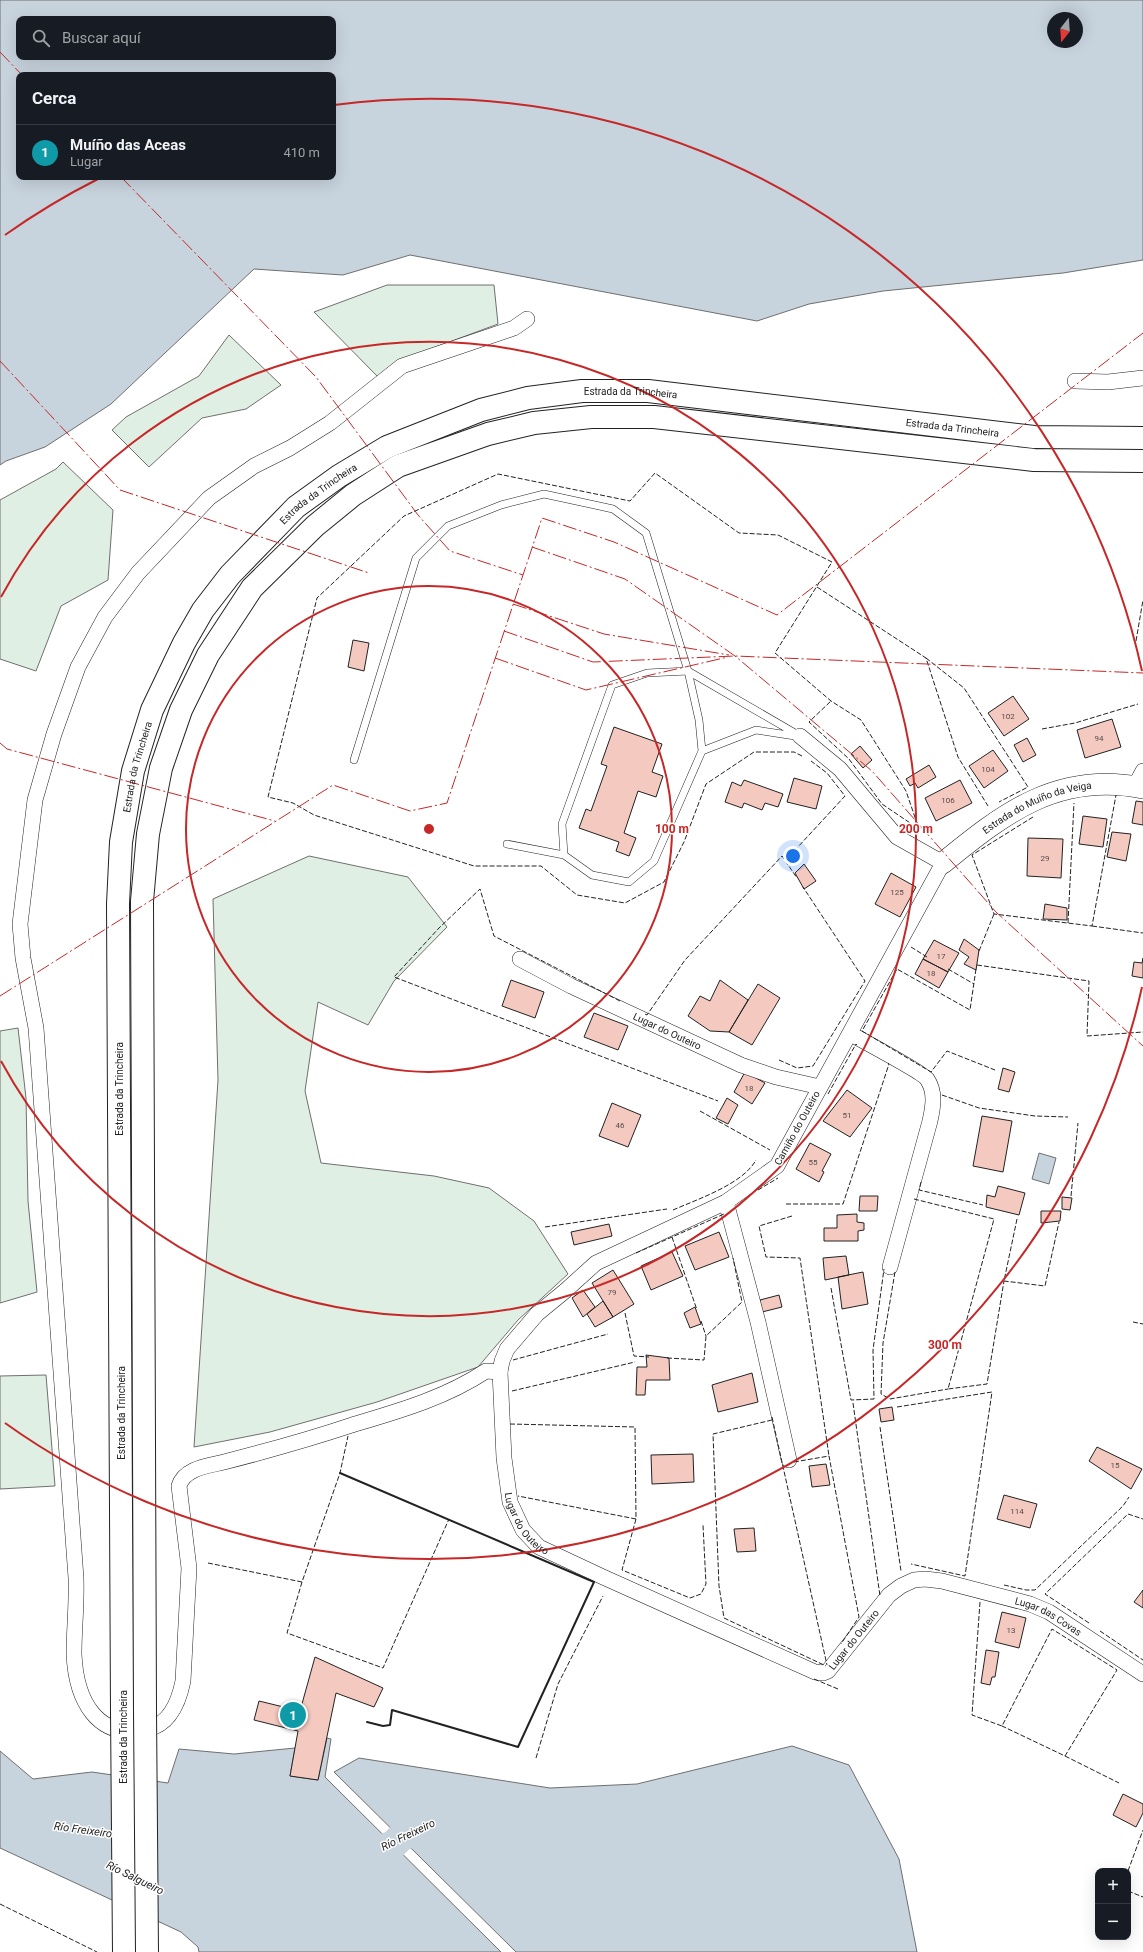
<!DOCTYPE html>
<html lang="es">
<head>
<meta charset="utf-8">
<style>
  :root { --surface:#171b24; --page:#20242c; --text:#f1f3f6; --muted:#9ea1a6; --line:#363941; --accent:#c62828 }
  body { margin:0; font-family:Roboto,sans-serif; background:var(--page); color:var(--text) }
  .controls { position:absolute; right:12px; bottom:12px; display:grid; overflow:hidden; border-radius:8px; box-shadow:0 4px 16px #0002 }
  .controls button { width:36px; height:36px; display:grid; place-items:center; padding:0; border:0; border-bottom:1px solid var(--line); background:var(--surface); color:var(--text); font:20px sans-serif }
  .compass { position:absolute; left:1047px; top:12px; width:36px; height:36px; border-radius:50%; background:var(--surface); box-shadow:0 4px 16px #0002; rotate:197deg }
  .you { position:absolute; left:793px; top:856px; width:14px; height:14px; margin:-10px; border:3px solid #fff; border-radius:50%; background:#1a73e8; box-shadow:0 0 0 6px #1a73e833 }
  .badge { display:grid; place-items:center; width:26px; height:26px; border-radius:50%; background:var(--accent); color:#fff; font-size:13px; font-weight:700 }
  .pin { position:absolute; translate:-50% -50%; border:2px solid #fff; box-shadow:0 1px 4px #0006 }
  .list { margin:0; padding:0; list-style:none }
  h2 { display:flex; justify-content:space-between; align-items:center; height:52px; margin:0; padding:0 16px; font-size:17px }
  h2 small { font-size:13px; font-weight:400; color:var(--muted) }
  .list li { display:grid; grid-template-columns:26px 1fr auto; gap:12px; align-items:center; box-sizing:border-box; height:56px; padding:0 16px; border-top:1px solid var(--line) }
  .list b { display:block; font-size:15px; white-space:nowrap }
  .list p { margin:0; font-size:13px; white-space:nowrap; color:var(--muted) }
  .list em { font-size:13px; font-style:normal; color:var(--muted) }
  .icon { flex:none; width:22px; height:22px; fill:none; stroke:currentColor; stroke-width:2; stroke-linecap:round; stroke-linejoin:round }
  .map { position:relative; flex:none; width:1143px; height:1952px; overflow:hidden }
  .search { position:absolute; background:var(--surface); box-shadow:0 4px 16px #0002; left:16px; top:16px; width:320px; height:44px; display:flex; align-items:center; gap:10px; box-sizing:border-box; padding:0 14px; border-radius:8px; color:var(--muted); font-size:15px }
  .panel { position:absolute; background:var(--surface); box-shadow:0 4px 16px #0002; left:16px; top:72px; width:320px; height:108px; border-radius:8px }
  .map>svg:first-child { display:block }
  .green { fill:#e0efe3; stroke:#6f6f6f }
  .water { fill:#c7d3dd; stroke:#6f6f6f; fill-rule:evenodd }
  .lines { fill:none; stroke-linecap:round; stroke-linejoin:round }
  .river { stroke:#c7d3dd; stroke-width:29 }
  .building { fill:#f3c9c0; stroke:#222 }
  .lane-casing { stroke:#222; stroke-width:8 }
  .street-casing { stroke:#222; stroke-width:16 }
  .secondary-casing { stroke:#222; stroke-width:22 }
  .highway-casing { stroke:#222; stroke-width:24 }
  .lane { stroke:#fff; stroke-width:7 }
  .street { stroke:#fff; stroke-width:15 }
  .secondary { stroke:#fff; stroke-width:21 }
  .highway { stroke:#fff; stroke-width:22 }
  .highway-bridge-casing { stroke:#222; stroke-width:24; stroke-linecap:butt }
  .highway-bridge { stroke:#fff; stroke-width:22 }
  .fence { stroke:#222; stroke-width:1; stroke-dasharray:5 2; stroke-linecap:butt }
  .wall { stroke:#222; stroke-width:2 }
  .power { stroke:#c62828; stroke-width:1; stroke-dasharray:14 3 2 3; stroke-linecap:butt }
  .ring { fill:none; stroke:#c62828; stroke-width:2 }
  .labels { text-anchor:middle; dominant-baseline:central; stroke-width:3; stroke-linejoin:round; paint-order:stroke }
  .number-label { font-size:8px; fill:#564c4a }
  .street-label { font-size:10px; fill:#222; stroke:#fff }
  .water-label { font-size:11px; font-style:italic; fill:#222; stroke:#fff }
  .centre { fill:#c62828; stroke:#fff; stroke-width:2 }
  .ring-label { font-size:12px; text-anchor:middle; font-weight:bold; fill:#c62828; stroke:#fff; stroke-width:3; stroke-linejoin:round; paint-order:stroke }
</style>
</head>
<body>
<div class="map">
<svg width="1143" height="1952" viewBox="0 0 1143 1952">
  <rect width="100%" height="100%" fill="#fff"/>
  <path class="green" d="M387,285H494L498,324L406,358L380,379L314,312Z
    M229,335L281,385L246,409L202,418L149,467L112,430L126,417L199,376Z
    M63,462L113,510L108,580L61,606L36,671L0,659V500L56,469Z
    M309,856L408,877L447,927L394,981L368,1025L318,1002L305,1091L321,1163L434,1176L489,1188L534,1221L568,1274L518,1320L478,1367L377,1402L270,1432L194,1447L218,1080L213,899Z
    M18,1028L26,1098L28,1201L37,1292L0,1303V1031Z
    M46,1375L55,1486L0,1489V1376Z"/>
  <path class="water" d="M0,0H1143V260L1063,273L883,291L809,304L757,321L410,255L343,275L254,269L111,404L45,447L6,461L0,465ZM1053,18H1077V42H1053ZM19,19H333V57H19ZM19,75H333V177H19Z
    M1039,1153L1056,1158L1049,1184L1032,1179Z
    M327,1738L331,1739L325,1777L501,1952H199L198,1947L181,1932L0,1848V1751L33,1779L92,1772L168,1783L179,1749L234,1754L295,1748L290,1776L318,1780Z
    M792,1746L849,1765L899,1859L917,1952H516L334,1772L359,1758L550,1788L637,1784Z"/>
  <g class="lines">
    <path class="river" d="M356,1858L393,1845L400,1838L436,1821"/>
  </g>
  <path class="building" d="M353,640L369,643L364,671L348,667Z
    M1013,696L1029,719L1004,736L988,713Z
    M1112,719L1121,747L1085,758L1077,730Z
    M614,727L662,744L652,772L663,776L656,797L638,791L624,833L636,838L629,856L616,851L619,842L579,828L586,809L591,811L607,766L601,764Z
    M1027,738L1036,755L1023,762L1014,745Z
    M860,746L872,760L863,768L851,754Z
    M993,750L1008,771L984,788L969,766Z
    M929,765L936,777L918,788L915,783L910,786L906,779Z
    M794,778L822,786L816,809L787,802Z
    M744,780L783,794L778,807L765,803L762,810L744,803L742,808L725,802L732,782L741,786Z
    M960,780L972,803L936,821L925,798Z
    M1136,801L1143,802V825L1132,823Z
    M1083,816L1107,819L1103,847L1079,844Z
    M1112,832L1131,834L1126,861L1107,857Z
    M1028,838L1063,839L1061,878L1027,876Z
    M804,864L816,881L804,889L795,873Z
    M891,873L916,887L900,917L875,904Z
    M1045,904L1067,908V920L1043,919Z
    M964,939L979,950L976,970L964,964L969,957L959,950Z
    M934,940L959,953L948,972L923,959Z
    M1143,958V978L1132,976L1134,962L1142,963Z
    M923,959L948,972L939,988L915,974Z
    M511,980L544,992L535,1018L502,1006Z
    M720,980L748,1000L729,1032L710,1031L688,1016L700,996L710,1001Z
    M758,984L780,998L752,1045L729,1032Z
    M594,1013L628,1026L618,1050L584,1037Z
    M1003,1068L1015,1072L1009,1092L998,1089Z
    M745,1072L765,1083L752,1104L734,1092Z
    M847,1090L872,1108L850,1137L823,1121Z
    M727,1098L738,1105L728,1124L716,1118Z
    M612,1103L641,1115L628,1147L599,1136Z
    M982,1116L1012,1121L1003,1172L973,1166Z
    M810,1143L831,1154L822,1171L824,1172L819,1182L796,1169Z
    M998,1186L1025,1193L1019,1215L986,1207L987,1195L995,1197Z
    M860,1196H878L877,1211H859Z
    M1062,1197L1072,1198L1070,1210L1062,1209Z
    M1041,1211H1061L1060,1221L1041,1223Z
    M857,1214V1222L864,1223V1230L858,1231V1241H824V1228H837V1215Z
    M609,1224L612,1236L574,1245L571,1232Z
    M719,1232L729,1257L695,1270L685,1246Z
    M672,1252L683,1276L651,1290L641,1266Z
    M846,1256L849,1275L825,1280L823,1258Z
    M613,1270L634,1304L613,1317L592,1283Z
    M863,1272L868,1304L842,1309L838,1277Z
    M583,1290L595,1307L583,1317L572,1298Z
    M779,1295L782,1307L762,1312L760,1300Z
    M603,1301L613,1317L595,1327L587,1314Z
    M695,1307L701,1324L690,1328L684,1313Z
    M646,1355L669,1358L670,1380H646L645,1395H636L637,1367H647Z
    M752,1373L758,1402L718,1412L712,1385Z
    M892,1407L894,1420L881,1422L879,1409Z
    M1097,1447L1142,1469L1131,1489L1089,1461Z
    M693,1454L694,1482L652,1484L651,1455Z
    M826,1464L830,1485L812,1487L809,1466Z
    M1004,1495L1037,1504L1030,1528L997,1519Z
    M754,1528L756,1551L737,1552L734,1529Z
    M1143,1590V1608L1134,1602Z
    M1002,1612L1026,1618L1019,1648L995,1642Z
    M986,1650L999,1652L995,1677H992L990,1685L981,1683Z
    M315,1657L383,1688L374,1707L336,1693L318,1780L290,1776L298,1731L254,1720L259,1701L300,1711Z
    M1123,1794L1143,1804V1813L1136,1827L1113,1815Z"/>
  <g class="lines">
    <g class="lane-casing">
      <path id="lane" d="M354,760L416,558L448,526L501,505L544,494L613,509L646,533L688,671L800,736
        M507,844L564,855L592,875L629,882L654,861L702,751L756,730L795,736
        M564,855L562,824L612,685L647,673L688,671L699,720L702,751"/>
    </g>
    <g class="street-casing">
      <g id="street">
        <path d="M1075,381L1108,382L1143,378"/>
        <path id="s1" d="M800,736L840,769L897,837L943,863L777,1166L726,1202L596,1263L565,1291L537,1314L507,1349L502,1361L500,1372L504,1458L510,1502L523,1530L539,1547L603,1577L815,1672L823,1673L828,1671L889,1595L901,1586L914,1580L925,1579L942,1581L1030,1604L1049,1612L1143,1674"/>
        <path d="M1135,786L1143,771"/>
        <path id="s2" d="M520,959L571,986L741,1065L776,1077L820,1087"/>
        <path d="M851,1034C863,1041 922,1072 927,1079C936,1092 933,1107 930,1121L890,1267"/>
        <path d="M726,1202L758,1322L789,1460"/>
        <path d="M500,1372L486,1371C445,1398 399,1411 352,1425C310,1439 267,1451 224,1462C208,1466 184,1468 179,1486L189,1568L183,1681C179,1701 170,1724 148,1729C96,1741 76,1699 74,1654C74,1629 77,1603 76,1578L36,1028L23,958L20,924L35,800L54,734L78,667L105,617L138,573L209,498L254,466L290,448L330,423L402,366L514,328L527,319"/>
      </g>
    </g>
    <g class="secondary-casing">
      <g id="secondary">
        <path id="s3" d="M943,863C1004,813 1058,771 1143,788"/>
      </g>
    </g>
    <g class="highway-casing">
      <g id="highway">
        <path d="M145,1711L142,901L148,834L161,768L181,710L208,655L252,588L315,526L353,495L398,466L488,434L534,423L591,417H654L1034,460L1143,461"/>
        <path id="s4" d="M122,1712L118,904L121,842L133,771L152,710L184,643L203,610L230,575L296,507L339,476L387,447L481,410L528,398L582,391H648L1034,437L1143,438"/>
      </g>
    </g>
    <use href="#lane" class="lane"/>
    <use href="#street" class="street"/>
    <use href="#secondary" class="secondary"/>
    <use href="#highway" class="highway"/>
    <g class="highway-bridge-casing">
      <path id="highway-bridge" d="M145,1711L147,1952
        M122,1712L124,1952"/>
    </g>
    <use href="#highway-bridge" class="highway-bridge"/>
    <path class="fence" d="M817,587L926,658L958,757L988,806
      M1136,641L1143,600
      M926,658L964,688L1028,787L999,802
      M1042,729L1075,723L1138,704
      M802,756L794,752H754L706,784L684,842L664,882L625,903L577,895L541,866H474L314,815L293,803L268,797L317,598L404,516L498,474L630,501L655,473L739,533L778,535L832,562L775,653L831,701L861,720L906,791L919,829L882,804L849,759L809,722L831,701
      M1033,817L972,855L994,914L1092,926L1116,795
      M785,861L845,796L827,773L811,761
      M1068,923L1074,803
      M1092,926L1143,933
      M911,947L927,957
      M979,951L994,914
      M977,965L1089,981L1087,1036L1143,1032
      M948,969L974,984
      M976,969L970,1010L897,969L862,1031L931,1072L947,1051L995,1070
      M620,1001L494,936L480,889L439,928L394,977L718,1101
      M645,1014L647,1015L685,960L782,856L797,878
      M779,1060L797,1068L813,1066L865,981L803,887
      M828,1094L856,1044L857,1045
      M942,1095L979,1108L1035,1116L1068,1117
      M700,1111L770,1150
      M921,1182L919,1190L983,1205
      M758,1190L778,1178
      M1071,1196L1078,1123
      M914,1199L994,1219L948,1389L987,1384L1004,1281
      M786,1204H843L889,1064L888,1063
      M673,1210C698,1199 743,1184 756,1160
      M792,1216L759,1226L766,1257L800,1258L829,1456
      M1017,1219L1004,1281L1045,1286L1059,1222
      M545,1227L667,1209
      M672,1237L697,1310
      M636,1253L724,1214
      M895,1272L883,1343L881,1394L890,1399L948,1389
      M831,1288L851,1400L874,1399L873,1350L884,1269
      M625,1313L634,1356L649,1357
      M701,1321L706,1336
      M1133,1322L1143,1324
      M667,1358L704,1360L706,1336L742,1302L733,1258
      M513,1360L608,1334
      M512,1391L635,1362
      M853,1403L880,1596
      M897,1407L992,1392L965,1576L911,1564
      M772,1417L827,1665
      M772,1420L713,1434L719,1586L724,1618L826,1666
      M510,1424L635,1427L636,1519L518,1496
      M880,1427L901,1571
      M794,1462L829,1456L859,1617L841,1644
      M636,1519L622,1570L690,1598L701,1594L706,1584L703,1525
      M208,1563L302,1582L340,1473L348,1436
      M302,1582L287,1633L383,1668L449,1519
      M1004,1585L1026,1590H1035L1123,1506L1129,1497
      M980,1602L972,1715L1002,1726L1052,1629L1117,1670L1065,1756L1002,1726
      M1089,1623L1045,1594L1128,1514L1143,1519
      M1100,1631L1143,1660
      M814,1679L838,1689
      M1065,1756L1119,1783
      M536,1758L558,1684L603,1596
      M1128,1871L1143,1830
      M1128,1891L1143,1897
      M0,1904L97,1952"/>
    <path class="wall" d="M340,1473L594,1582L518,1747L392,1710L390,1725L383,1726L367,1722"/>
    <path class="power" d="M0,52L22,75
      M121,177L316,377L418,515L450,551L523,575
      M0,361L120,490L369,573
      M532,547L625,579L735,656L872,771L996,912L1143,1046
      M513,604L604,634L729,655
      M504,631L593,662L735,656L1143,673
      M495,658L586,690L728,657
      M0,743L7,749L275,821
      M0,996L333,785L410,811L447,803L542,518L614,542L777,615L1143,333"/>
  </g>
  <g class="ring">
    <circle cx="429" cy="829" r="243"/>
    <path d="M1 597A487 487 0 1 1 1 1061"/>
    <path d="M1142 987A730 730 0 0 1 5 1423M5 235A730 730 0 0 1 98 179M334 105A730 730 0 0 1 1142 671"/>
  </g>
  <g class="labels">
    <g class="number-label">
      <text x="1008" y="716">102</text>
      <text x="1099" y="738">94</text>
      <text x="988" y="769">104</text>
      <text x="948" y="800">106</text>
      <text x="1045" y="858">29</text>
      <text x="897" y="892">125</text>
      <text x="941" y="956">17</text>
      <text x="931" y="973">18</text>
      <text x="749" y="1088">18</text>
      <text x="847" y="1115">51</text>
      <text x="620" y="1125">46</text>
      <text x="813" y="1162">55</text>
      <text x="612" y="1292">79</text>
      <text x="1115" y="1465">15</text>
      <text x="1017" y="1511">114</text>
      <text x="1011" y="1630">13</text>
    </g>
    <g class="street-label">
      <text stroke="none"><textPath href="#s4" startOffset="1619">Estrada da Trincheira</textPath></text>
      <text stroke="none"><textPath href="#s4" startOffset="1943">Estrada da Trincheira</textPath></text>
      <text stroke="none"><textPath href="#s4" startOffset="1283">Estrada da Trincheira</textPath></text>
      <text stroke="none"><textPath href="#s4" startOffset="947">Estrada da Trincheira</textPath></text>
      <text stroke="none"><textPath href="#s3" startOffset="111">Estrada do Muíño da Veiga</textPath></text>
      <text stroke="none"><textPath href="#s2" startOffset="164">Lugar do Outeiro</textPath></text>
      <text transform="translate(119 1089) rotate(-90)">Estrada da Trincheira</text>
      <text transform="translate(797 1128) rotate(-61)">Camiño do Outeiro</text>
      <text transform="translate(121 1413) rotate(-90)">Estrada da Trincheira</text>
      <text stroke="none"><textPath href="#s1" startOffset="1051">Lugar do Outeiro</textPath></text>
      <text stroke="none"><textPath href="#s1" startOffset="1662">Lugar das Covas</textPath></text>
      <text stroke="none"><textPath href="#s1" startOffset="1435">Lugar do Outeiro</textPath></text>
      <text transform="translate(123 1737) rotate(-90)">Estrada da Trincheira</text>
    </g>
    <g class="water-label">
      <text transform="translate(83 1830) rotate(8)">Río Freixeiro</text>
      <text transform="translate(408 1835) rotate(-26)">Río Freixeiro</text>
      <text transform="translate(135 1878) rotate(26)">Río Salgueiro</text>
    </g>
  </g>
  <circle cx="429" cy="829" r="6" class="centre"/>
  <g class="ring-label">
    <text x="672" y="833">100 m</text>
    <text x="916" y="833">200 m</text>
    <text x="945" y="1349">300 m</text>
  </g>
</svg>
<div class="controls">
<button>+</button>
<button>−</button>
</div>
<svg class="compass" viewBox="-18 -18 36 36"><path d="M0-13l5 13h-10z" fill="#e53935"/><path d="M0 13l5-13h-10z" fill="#9ea1a6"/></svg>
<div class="you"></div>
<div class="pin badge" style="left:293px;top:1715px;background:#0f9aa8">1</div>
<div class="search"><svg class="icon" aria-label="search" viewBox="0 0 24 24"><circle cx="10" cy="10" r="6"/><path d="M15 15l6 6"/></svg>Buscar aquí</div>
<section class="panel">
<h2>Cerca<small></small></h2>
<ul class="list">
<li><span class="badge" style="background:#0f9aa8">1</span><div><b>Muíño das Aceas</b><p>Lugar</p></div><em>410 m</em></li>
</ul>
</section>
</div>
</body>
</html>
